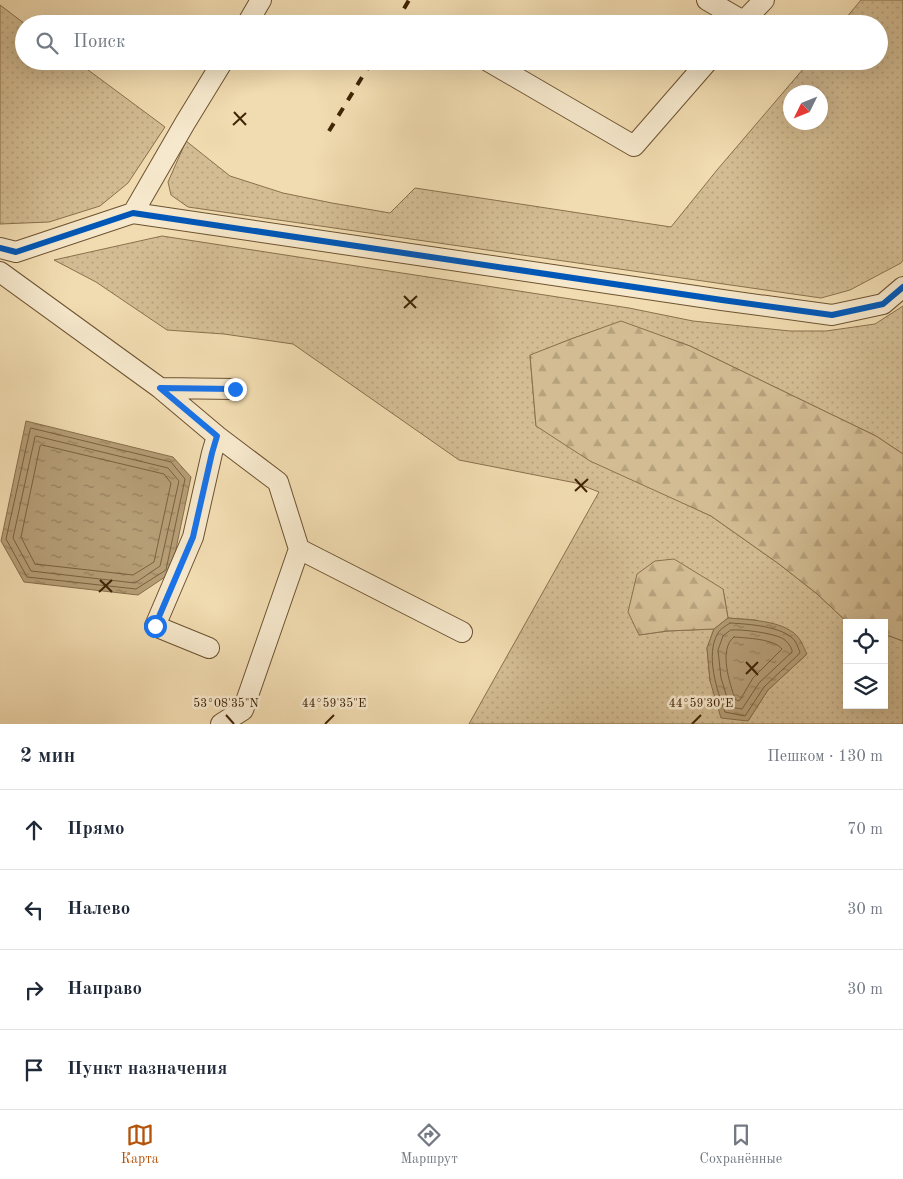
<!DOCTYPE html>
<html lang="ru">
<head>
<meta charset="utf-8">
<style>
  :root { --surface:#fff; --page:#f2f2f3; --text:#1f2937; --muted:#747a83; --line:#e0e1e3; --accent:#b45309 }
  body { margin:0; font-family:"Old Standard TT",serif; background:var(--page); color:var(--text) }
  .controls { position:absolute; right:15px; bottom:15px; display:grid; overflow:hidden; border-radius:0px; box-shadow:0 5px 20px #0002 }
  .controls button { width:45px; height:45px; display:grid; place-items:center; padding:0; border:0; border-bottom:1px solid var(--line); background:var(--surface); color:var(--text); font:25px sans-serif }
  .compass { position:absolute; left:783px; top:85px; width:45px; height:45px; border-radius:50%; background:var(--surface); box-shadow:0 5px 20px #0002; rotate:227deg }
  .stop { position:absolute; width:15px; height:15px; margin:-11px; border:4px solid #1a73e8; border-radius:50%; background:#fff }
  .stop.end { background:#1a73e8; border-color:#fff; box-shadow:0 1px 5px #0008 }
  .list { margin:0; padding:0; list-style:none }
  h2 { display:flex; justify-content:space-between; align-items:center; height:65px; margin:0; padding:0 20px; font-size:21px }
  h2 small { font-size:16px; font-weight:400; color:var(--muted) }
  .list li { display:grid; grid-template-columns:32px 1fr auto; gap:15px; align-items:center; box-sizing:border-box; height:80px; padding:0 20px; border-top:1px solid var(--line) }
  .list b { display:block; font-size:19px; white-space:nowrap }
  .list em { font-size:16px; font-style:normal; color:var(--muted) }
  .icon { flex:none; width:28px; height:28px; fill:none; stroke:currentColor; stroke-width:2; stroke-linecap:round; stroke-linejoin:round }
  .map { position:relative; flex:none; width:903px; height:724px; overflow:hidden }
  .search { position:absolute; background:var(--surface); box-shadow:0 5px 20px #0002; left:15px; right:15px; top:15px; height:55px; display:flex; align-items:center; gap:12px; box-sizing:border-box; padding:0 18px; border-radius:28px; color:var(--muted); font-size:19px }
  .sheet { height:385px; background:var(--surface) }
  nav { display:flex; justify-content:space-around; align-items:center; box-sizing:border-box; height:70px; border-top:1px solid var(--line); background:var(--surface); font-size:14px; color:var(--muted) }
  nav a { display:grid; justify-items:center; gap:2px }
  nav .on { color:var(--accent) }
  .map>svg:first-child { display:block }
  .grass { fill:url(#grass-dots); stroke:#8a704c; fill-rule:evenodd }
  .forest { fill:url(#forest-firs); stroke:#8a704c }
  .water { fill:url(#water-ripples); stroke:#866d49 }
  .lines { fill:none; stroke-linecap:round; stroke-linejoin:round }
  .shore { stroke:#7a613e; stroke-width:1 }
  .minor-casing { stroke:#6c5230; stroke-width:22 }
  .minor { stroke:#f6e8cc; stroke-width:20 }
  .rail { stroke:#402506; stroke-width:4; stroke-dasharray:9 9; stroke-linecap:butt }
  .cycleway-casing { stroke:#f6e8cc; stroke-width:9 }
  .cycleway { stroke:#0057b8; stroke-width:6 }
  .route { stroke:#1a73e8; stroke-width:6 }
  .ticks { fill:none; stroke:#402506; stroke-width:2 }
  .ticks-label { font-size:12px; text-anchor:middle; fill:#402506; stroke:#f6e8cc; stroke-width:5; stroke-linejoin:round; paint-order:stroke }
</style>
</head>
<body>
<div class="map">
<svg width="903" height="724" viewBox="0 0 903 724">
  <defs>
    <pattern id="grass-dots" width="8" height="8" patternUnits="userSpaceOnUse" patternTransform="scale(1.25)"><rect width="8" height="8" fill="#d3bc93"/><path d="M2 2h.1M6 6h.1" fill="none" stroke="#b6a17d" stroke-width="1.8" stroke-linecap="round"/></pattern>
    <pattern id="forest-firs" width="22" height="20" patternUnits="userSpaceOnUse" patternTransform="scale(1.25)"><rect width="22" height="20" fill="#d3bc93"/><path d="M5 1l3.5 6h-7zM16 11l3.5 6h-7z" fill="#b6a17d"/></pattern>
    <pattern id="water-ripples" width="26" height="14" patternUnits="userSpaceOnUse" patternTransform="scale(1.25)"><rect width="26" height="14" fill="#b59d76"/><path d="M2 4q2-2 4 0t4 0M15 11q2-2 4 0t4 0" fill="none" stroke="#95805f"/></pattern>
  </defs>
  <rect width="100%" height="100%" fill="#f1dbb0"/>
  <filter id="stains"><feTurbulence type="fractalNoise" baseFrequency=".004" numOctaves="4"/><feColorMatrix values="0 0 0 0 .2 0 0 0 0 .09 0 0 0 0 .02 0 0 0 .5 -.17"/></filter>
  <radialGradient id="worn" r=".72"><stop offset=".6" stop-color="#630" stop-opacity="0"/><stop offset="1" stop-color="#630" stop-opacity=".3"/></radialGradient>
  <path class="grass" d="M861,0H903V260L901,263L850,290L821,298L188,207L171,195L168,182L186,141L230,176L283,193L332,203L390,213L415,188L671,227L717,170L810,61H879V24H841ZM790,92H820V122H790Z
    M0,5L25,24H24V61H76L165,127L128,183L100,206L49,222L0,224Z
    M162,236L629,308L693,321L790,331H826L875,324L903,306V454L876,436L690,346L621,322L571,339L530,356L536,426L669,496L711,516L779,564L816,593L846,621L852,623H847V705H884V634L903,641V724H469L599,492L576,483L459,460L293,344L224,334L167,330L96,282L54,260ZM723,589L728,618L756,620L807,654L768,690L748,721L710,681L707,648L714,629L667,631L639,635Z"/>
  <path class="forest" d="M621,321L690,346L876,436L903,454V641L884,634V623H852L846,621L816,593L779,564L711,516L590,461L536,426L530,355L571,339Z
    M674,559L723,589L728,618L714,629L667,631L639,635L628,612L637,574L655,561Z"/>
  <path class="water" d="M26,421L173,457L191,477L171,573L138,595L24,582L1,541Z
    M728,618C749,620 782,620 797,636C801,640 804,648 807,654L768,690L748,721L721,718L710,681L707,648L714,629Z"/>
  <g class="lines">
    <path class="shore" d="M31,428L171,462L185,479L166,570L136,589L27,577L6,539L30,430Z
      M36,436L168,468L179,481L160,566L135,583L31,571L13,538L35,437Z
      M42,445L164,474L171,483L154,562L133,575L35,564L21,537L40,446Z
      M730,623C747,624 784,626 795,641C797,644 798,648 800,652L799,654L764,687L745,716L725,712C717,691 705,654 718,633C720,629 726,626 730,623Z
      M731,630C743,629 771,633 782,638C787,641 790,645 792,650V652L759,683L742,709L730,707L721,678L718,650L723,636Z
      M734,637C747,638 774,639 782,649L753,678L740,700L738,701L735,699C730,684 718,649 734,637Z"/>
    <g class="minor-casing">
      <path id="minor" d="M707,0L743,21
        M247,24L261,0
        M741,24L764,0
        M488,61L634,146L708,61
        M133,213L185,123L223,61
        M0,248L16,252L133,213L722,300L832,315L883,304L903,287
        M0,272L160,388L235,389
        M160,388L217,436L278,482L299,549L462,632
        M209,648L155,626L193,537L212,453L217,436
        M221,724L243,710L299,549"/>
    </g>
    <use href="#minor" class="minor"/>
    <path class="rail" d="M395,24L409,0
      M329,131L372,61"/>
    <g class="cycleway-casing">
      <path id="cycleway" d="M0,248L16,252L133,213L722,300L832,315L883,304L903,287"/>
    </g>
    <use href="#cycleway" class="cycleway"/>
  </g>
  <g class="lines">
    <path class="route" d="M155,626L193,537L212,453L217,436L160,388L235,389"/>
  </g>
  <path class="ticks" d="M234,112L246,125M233,125L246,113M404,296L416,308M404,308L417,296M575,479L587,492M575,491L588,479M100,580L112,592M99,592L112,580M746,662L758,675M746,674L758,662M226,715L234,724M325,724L334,715M692,724L701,715"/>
  <g class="ticks-label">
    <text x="226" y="707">53°08'35"N</text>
    <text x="334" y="707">44°59'35"E</text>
    <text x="701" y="707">44°59'30"E</text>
  </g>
  <rect width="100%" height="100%" filter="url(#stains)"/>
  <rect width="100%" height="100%" fill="url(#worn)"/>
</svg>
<div class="controls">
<button><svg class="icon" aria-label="locate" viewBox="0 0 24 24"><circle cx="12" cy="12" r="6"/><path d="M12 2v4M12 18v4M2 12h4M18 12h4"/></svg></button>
<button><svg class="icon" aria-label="layers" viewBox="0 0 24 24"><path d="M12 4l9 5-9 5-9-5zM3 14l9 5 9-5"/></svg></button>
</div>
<svg class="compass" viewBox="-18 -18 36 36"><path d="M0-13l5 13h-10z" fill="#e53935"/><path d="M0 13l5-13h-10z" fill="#747a83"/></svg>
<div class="stop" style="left:155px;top:626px"></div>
<div class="stop end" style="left:235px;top:389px"></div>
<div class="search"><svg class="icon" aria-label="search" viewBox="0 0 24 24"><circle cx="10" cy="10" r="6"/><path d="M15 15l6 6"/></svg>Поиск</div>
</div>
<section class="sheet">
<h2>2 мин<small>Пешком · 130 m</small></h2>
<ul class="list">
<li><svg class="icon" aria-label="ahead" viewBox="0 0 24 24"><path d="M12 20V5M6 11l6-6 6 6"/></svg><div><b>Прямо</b></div><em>70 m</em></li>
<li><svg class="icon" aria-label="left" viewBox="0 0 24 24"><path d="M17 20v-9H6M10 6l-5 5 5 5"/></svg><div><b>Налево</b></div><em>30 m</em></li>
<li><svg class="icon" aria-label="right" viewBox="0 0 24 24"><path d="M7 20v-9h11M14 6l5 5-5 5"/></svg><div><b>Направо</b></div><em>30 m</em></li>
<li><svg class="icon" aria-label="arrive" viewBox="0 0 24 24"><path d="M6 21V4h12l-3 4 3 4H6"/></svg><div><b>Пункт назначения</b></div></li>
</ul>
</section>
<nav>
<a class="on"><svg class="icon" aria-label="map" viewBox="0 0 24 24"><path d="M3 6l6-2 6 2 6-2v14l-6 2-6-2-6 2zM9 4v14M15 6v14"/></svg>Карта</a>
<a><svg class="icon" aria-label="directions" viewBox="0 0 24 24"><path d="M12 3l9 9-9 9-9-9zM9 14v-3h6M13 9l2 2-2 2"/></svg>Маршрут</a>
<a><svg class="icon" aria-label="saved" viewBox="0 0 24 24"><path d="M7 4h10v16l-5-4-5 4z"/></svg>Сохранённые</a>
</nav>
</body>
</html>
